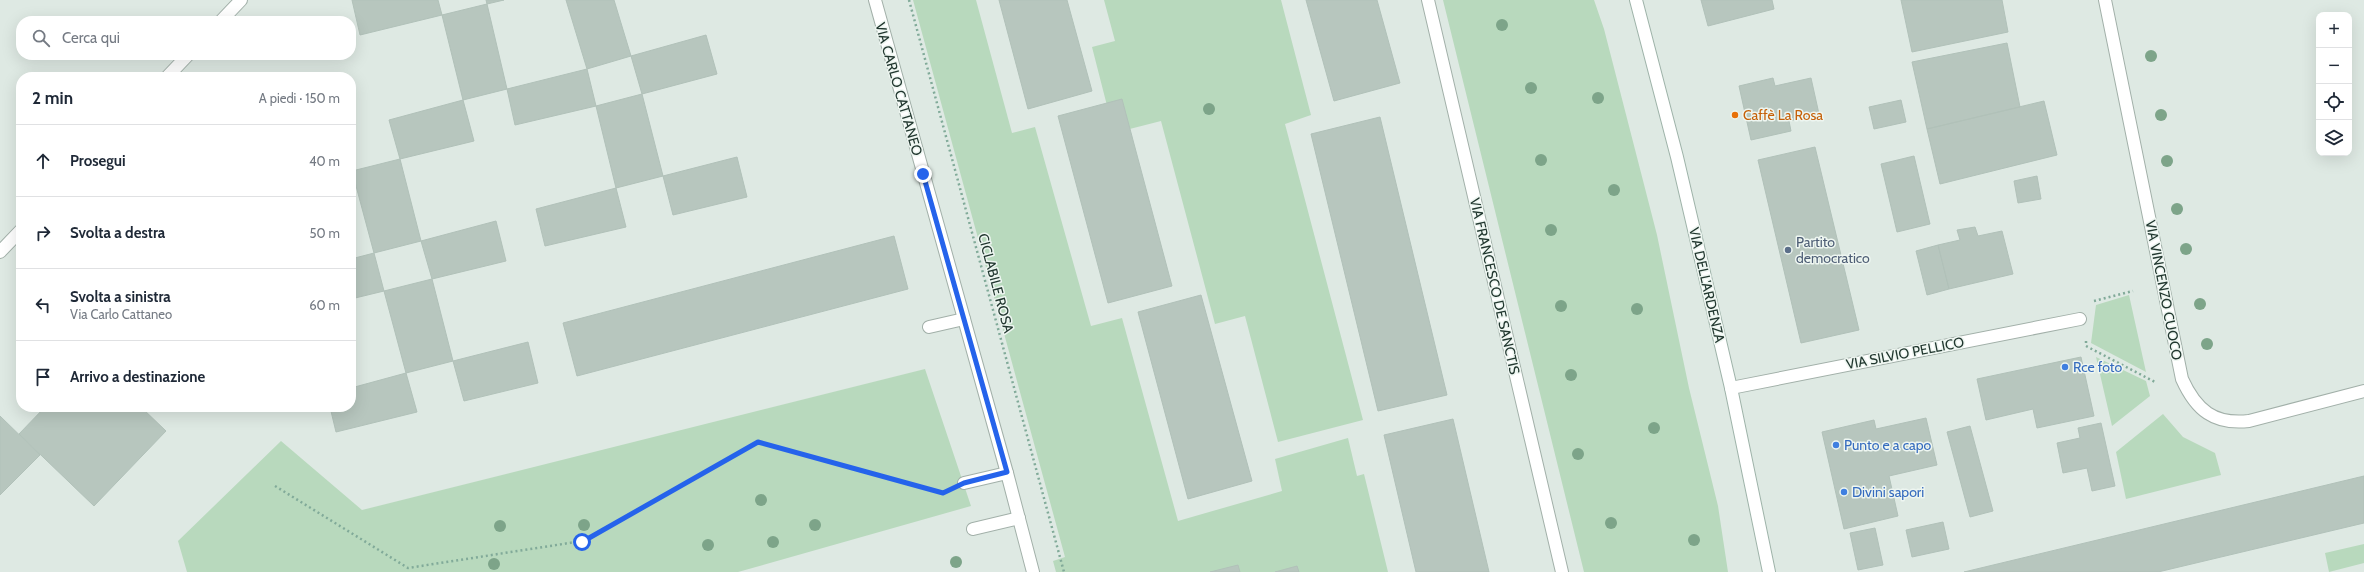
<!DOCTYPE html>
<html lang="it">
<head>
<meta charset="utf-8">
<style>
  :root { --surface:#fff; --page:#f6f6f7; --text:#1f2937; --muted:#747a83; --line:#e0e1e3 }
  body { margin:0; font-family:Cabin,sans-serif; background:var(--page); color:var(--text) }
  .controls { position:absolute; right:12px; top:12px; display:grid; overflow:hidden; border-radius:8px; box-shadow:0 4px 16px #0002 }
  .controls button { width:36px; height:36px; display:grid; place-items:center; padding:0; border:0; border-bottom:1px solid var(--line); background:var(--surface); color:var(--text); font:20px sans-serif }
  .stop { position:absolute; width:12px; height:12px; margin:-9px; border:3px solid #2563eb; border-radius:50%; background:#fff }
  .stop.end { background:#2563eb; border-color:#fff; box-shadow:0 1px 4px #0008 }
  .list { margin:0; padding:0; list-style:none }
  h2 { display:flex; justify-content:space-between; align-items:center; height:52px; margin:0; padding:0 16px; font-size:17px }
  h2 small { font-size:13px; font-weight:400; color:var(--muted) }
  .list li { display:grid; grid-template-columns:26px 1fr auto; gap:12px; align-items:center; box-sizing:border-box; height:72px; padding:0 16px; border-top:1px solid var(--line) }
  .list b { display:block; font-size:15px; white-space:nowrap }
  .list p { margin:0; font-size:13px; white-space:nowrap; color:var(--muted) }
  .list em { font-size:13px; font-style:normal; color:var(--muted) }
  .icon { flex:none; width:22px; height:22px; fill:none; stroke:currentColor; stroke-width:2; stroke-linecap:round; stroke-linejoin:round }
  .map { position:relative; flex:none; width:2364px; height:572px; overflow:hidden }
  .search { position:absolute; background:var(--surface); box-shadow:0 4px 16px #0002; left:16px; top:16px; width:340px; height:44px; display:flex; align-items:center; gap:10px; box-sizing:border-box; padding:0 14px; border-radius:16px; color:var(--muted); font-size:15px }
  .panel { position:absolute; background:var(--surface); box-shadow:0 4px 16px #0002; left:16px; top:72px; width:340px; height:340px; border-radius:16px }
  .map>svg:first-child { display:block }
  .green { fill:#b8d9bd }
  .building { fill:#b7c6be; stroke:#b1c1b9 }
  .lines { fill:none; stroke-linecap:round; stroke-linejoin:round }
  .service-casing { stroke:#a2b0a9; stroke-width:14 }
  .minor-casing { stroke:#a2b0a9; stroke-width:14 }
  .secondary-casing { stroke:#9eb3a9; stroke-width:14 }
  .path { stroke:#81aa99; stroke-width:2.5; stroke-dasharray:2 3; stroke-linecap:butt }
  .service { stroke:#fff; stroke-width:12 }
  .minor { stroke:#fff; stroke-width:12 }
  .secondary { stroke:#fff; stroke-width:12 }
  .tree { fill:#7da489 }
  .route { stroke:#2563eb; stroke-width:5 }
  .food-dot { fill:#e8710a; stroke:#eef6f1; stroke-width:1.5 }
  .service-dot { fill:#5c6f8a; stroke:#eef6f1; stroke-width:1.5 }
  .shop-dot { fill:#3f7fe0; stroke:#eef6f1; stroke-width:1.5 }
  .labels { text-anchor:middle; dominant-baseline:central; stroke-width:3; stroke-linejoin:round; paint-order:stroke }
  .street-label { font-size:14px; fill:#21372f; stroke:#eef6f1 }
  .food-label { font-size:14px; fill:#c56008; stroke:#eef6f1; text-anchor:start }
  .service-label { font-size:14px; fill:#4e5e75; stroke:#eef6f1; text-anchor:start }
  .shop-label { font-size:14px; fill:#366cbe; stroke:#eef6f1; text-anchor:start }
</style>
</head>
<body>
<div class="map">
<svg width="2364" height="572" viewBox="0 0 2364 572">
  <rect width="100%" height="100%" fill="#dee9e3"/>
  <path class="green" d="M913,0H976L1012,133L1035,127L1091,326L1122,318L1178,521L1282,491L1275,459L1348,438L1357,476L1364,474L1388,572H1056L1053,561L1065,557Z
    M1104,0H1281L1311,115L1285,124L1363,420L1278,442L1245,316L1215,324L1161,121L1114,133L1092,47L1115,41Z
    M1443,0H1594L1604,29L1657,235L1689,388L1718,506L1728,572H1584Z
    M2129,295L2146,372L2091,343L2096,305Z
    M2096,357L2146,381L2150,396L2112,426Z
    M925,369L971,506L738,572H187L178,541L281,441L362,510Z
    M2163,414L2183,437L2215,453L2221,475L2126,499L2116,452Z
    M2364,544V563L2329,572L2325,553Z"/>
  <path class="building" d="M352,0H438L442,15L360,35Z
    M486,0H504L487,4Z
    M566,0H614L631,56L587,69Z
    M999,0H1067L1092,91L1028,109Z
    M1306,0H1377L1400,83L1334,101Z
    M1701,0H1772L1774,9L1708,26Z
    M1901,0H2002L2008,32L1912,52Z
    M487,4L507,89L463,100L442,15Z
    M706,35L717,74L642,94L631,56Z
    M2007,43L2020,107L1927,129L1912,62Z
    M587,69L596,106L515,125L507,89Z
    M1773,78L1775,86L1811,78L1819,114L1789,121L1791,131L1751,140L1739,86Z
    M642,94L663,176L616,188L596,106Z
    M1122,99L1172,286L1108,303L1058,116Z
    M463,100L474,141L400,159L389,120Z
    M1901,100L1906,122L1874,129L1869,107Z
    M2044,101L2057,155L1940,184L1927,129Z
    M1380,117L1447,395L1378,411L1311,134Z
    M1815,147L1859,330L1801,343L1758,160Z
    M1914,156L1930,224L1897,232L1881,164Z
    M737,157L747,197L673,215L663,176Z
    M400,159L421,241L374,253L352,171Z
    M2037,176L2041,199L2018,203L2014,181Z
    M616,188L626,227L545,246L536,209Z
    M496,221L506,261L432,279L421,241Z
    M1975,227L1978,236L2002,231L2013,274L1949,289L1938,245L1960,240L1957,230Z
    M894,236L908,289L577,376L563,323Z
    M1938,245L1949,289L1927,295L1916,251Z
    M374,253L384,291L351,299V259Z
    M432,279L453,361L406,373L384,291Z
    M1201,295L1252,481L1188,499L1138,312Z
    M528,342L538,383L464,401L453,361Z
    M2081,357L2094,416L2037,428L2033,409L1986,420L1977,379Z
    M406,373L417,412L336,432L330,407H351V388Z
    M45,407H141L166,431L94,506L19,434Z
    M0,416L40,455L0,495Z
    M1926,418L1937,465L1889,476L1898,516L1844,529L1822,432L1874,420L1876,429Z
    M1453,419L1489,572H1416L1384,435Z
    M2101,423L2115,486L2092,491L2087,468L2063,473L2057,443L2080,438L2078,428Z
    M1970,426L1993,511L1970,517L1947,432Z
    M2364,476V523L2158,572H1964Z
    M1943,522L1949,549L1912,557L1906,530Z
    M1875,528L1883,565L1858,570L1850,533Z
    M1238,565L1240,572H1210Z
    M1297,566L1299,572H1275Z"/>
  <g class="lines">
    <g class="service-casing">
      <path id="service" d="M929,327L964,319
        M964,483L1007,473
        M973,529L1019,518"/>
    </g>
    <g class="minor-casing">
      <path id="minor" d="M875,0L1007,473L1033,572
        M1428,0L1562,572
        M2105,0L2182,379C2196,410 2214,425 2249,421L2364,391
        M221,21L241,0
        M167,77L188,55
        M0,252L21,230
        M1731,388L2080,319"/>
    </g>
    <g class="secondary-casing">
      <path id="secondary" d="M1636,0L1677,157L1731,388L1769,572"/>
    </g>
    <path class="path" d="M909,0L1064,572
      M2094,301L2133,291
      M2086,341V346L2155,382
      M275,486L408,568L582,541L758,442L943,493"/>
    <use href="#service" class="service"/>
    <use href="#minor" class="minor"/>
    <use href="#secondary" class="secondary"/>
  </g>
  <g class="tree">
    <circle cx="1502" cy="25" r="6"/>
    <circle cx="2151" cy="56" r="6"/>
    <circle cx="1531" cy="88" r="6"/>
    <circle cx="1598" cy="98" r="6"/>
    <circle cx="1209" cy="109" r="6"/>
    <circle cx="2161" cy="115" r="6"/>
    <circle cx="1541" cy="160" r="6"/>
    <circle cx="2167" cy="161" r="6"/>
    <circle cx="1614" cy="190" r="6"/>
    <circle cx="2177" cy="209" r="6"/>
    <circle cx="1551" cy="230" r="6"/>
    <circle cx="2186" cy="249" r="6"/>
    <circle cx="2200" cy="304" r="6"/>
    <circle cx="1561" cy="306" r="6"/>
    <circle cx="1637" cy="309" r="6"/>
    <circle cx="2207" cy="344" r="6"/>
    <circle cx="1571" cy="375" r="6"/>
    <circle cx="1654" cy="428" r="6"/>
    <circle cx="1578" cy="454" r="6"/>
    <circle cx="761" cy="500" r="6"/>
    <circle cx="1611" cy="523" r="6"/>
    <circle cx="584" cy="525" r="6"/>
    <circle cx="815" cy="525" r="6"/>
    <circle cx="500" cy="526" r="6"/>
    <circle cx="1694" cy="540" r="6"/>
    <circle cx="773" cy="542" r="6"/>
    <circle cx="708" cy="545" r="6"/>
    <circle cx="956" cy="562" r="6"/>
    <circle cx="494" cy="564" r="6"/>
  </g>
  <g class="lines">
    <path class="route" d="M582,542L758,442L943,493L964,483L1007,472L923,174"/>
  </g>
  <circle class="food-dot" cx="1735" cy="115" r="4"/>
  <circle class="service-dot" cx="1788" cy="250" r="4"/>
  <g class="shop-dot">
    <circle cx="2065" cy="367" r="4"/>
    <circle cx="1836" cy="445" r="4"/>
    <circle cx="1844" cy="492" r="4"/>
  </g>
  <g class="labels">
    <g class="street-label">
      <text transform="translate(899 89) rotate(74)">VIA CARLO CATTANEO</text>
      <text transform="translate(996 283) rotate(75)">CICLABILE ROSA</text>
      <text transform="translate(1707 285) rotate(77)">VIA DELL'ARDENZA</text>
      <text transform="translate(1495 286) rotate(77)">VIA FRANCESCO DE SANCTIS</text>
      <text transform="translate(2164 290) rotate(79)">VIA VINCENZO CUOCO</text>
      <text transform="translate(1905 353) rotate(-11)">VIA SILVIO PELLICO</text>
    </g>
    <g class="food-label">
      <text x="1743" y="115">Caffè La Rosa</text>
    </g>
    <g class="service-label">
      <text x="1796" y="242">Partito<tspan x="1796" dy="16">democratico</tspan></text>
    </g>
    <g class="shop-label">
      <text x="2073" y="367">Rce foto</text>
      <text x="1844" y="445">Punto e a capo</text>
      <text x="1852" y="492">Divini sapori</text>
    </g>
  </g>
</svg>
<div class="controls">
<button>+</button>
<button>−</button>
<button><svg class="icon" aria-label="locate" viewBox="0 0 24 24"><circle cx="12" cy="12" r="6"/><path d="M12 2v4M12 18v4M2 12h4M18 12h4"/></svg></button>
<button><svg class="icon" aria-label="layers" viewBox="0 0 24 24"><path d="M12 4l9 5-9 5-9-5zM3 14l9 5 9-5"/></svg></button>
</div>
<div class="stop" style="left:582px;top:542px"></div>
<div class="stop end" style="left:923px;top:174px"></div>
<div class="search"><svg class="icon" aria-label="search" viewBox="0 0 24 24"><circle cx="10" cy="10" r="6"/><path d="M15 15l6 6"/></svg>Cerca qui</div>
<section class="panel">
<h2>2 min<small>A piedi · 150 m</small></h2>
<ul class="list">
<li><svg class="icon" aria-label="ahead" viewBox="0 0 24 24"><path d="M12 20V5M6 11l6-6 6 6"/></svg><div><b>Prosegui</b></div><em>40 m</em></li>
<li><svg class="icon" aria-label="right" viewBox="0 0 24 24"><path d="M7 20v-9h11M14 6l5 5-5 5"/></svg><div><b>Svolta a destra</b></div><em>50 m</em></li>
<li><svg class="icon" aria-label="left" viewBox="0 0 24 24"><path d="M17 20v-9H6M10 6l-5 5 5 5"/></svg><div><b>Svolta a sinistra</b><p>Via Carlo Cattaneo</p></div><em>60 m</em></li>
<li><svg class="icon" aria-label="arrive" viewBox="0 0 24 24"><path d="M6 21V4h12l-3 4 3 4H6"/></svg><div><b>Arrivo a destinazione</b></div></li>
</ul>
</section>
</div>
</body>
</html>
